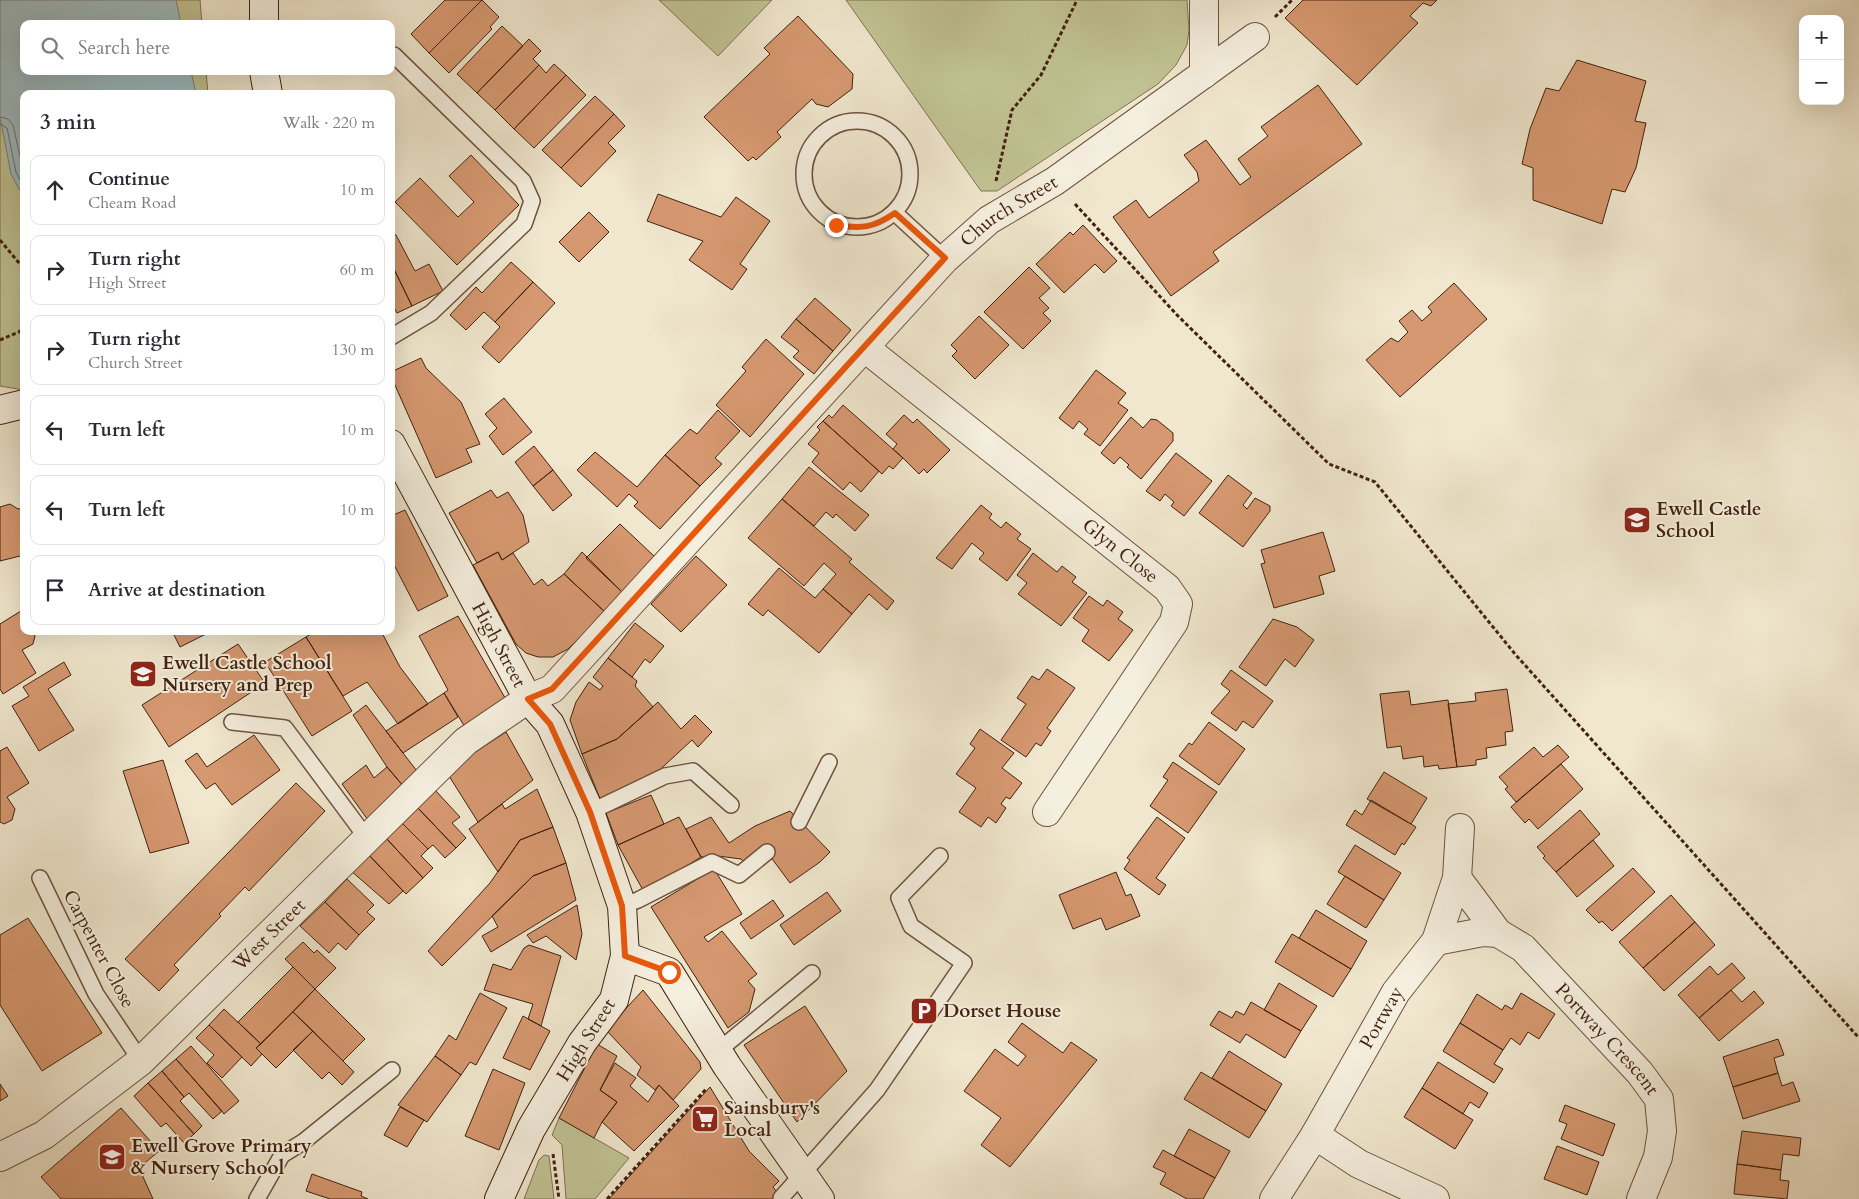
<!DOCTYPE html>
<html lang="en">
<head>
<meta charset="utf-8">
<style>
  :root { --surface:#fff; --page:#f7f7f7; --text:#2b2b33; --muted:#7c7c81; --line:#e1e1e2 }
  body { margin:0; font-family:Cardo,serif; background:var(--page); color:var(--text) }
  .controls { position:absolute; right:15px; top:15px; display:grid; overflow:hidden; border-radius:10px; box-shadow:0 5px 20px #0002 }
  .controls button { width:45px; height:45px; display:grid; place-items:center; padding:0; border:0; border-bottom:1px solid var(--line); background:var(--surface); color:var(--text); font:25px sans-serif }
  .stop { position:absolute; width:15px; height:15px; margin:-11px; border:4px solid #ea580c; border-radius:50%; background:#fff }
  .stop.end { background:#ea580c; border-color:#fff; box-shadow:0 1px 5px #0008 }
  .list { margin:0; padding:0; list-style:none }
  h2 { display:flex; justify-content:space-between; align-items:center; height:65px; margin:0; padding:0 20px; font-size:21px }
  h2 small { font-size:16px; font-weight:400; color:var(--muted) }
  .list li { display:grid; grid-template-columns:32px 1fr auto; gap:15px; align-items:center; box-sizing:border-box; height:70px; margin:0 10px 10px; padding:0 10px; border:1px solid var(--line); border-radius:10px }
  .list b { display:block; font-size:19px; white-space:nowrap }
  .list p { margin:0; font-size:16px; white-space:nowrap; color:var(--muted) }
  .list em { font-size:16px; font-style:normal; color:var(--muted) }
  .icon { flex:none; width:28px; height:28px; fill:none; stroke:currentColor; stroke-width:2; stroke-linecap:round; stroke-linejoin:round }
  .map { position:relative; flex:none; width:1859px; height:1199px; overflow:hidden }
  .search { position:absolute; background:var(--surface); box-shadow:0 5px 20px #0002; left:20px; top:20px; width:375px; height:55px; display:flex; align-items:center; gap:12px; box-sizing:border-box; padding:0 18px; border-radius:10px; color:var(--muted); font-size:19px }
  .panel { position:absolute; background:var(--surface); box-shadow:0 5px 20px #0002; left:20px; top:90px; width:375px; height:545px; border-radius:10px }
  .map>svg:first-child { display:block }
  .green { fill:#c1c394; stroke:#827252 }
  .water { fill:#9fbdc3; stroke:#7a7f7b }
  .lines { fill:none; stroke-linecap:round; stroke-linejoin:round }
  .shore { stroke:#707069; stroke-width:1 }
  .building { fill:#d69870; stroke:#42220f }
  .lane-casing { stroke:#6e533f; stroke-width:18 }
  .street-casing { stroke:#6e533f; stroke-width:30 }
  .secondary-casing { stroke:#42220f; stroke-width:30 }
  .path { stroke:#42220f; stroke-width:3; stroke-dasharray:4 2.5; stroke-linecap:butt }
  .lane { stroke:#f5efdf; stroke-width:15 }
  .street { stroke:#f5efdf; stroke-width:28 }
  .secondary { stroke:#f5efdf; stroke-width:28 }
  .route { stroke:#ea580c; stroke-width:6 }
  .labels { text-anchor:middle; dominant-baseline:central; stroke-width:4; stroke-linejoin:round; paint-order:stroke }
  .street-label { font-size:19px; fill:#42220f; stroke:#f5efdf }
  .poi-label { font-size:19px; font-weight:bold; fill:#42220f; stroke:#f5efdf; text-anchor:start }
</style>
</head>
<body>
<div class="map">
<svg width="1859" height="1199" viewBox="0 0 1859 1199">
  <rect width="100%" height="100%" fill="#f0e7ce"/>
  <filter id="stains"><feTurbulence type="fractalNoise" baseFrequency=".004" numOctaves="4"/><feColorMatrix values="0 0 0 0 .2 0 0 0 0 .09 0 0 0 0 .02 0 0 0 .5 -.17"/></filter>
  <radialGradient id="worn" r=".72"><stop offset=".6" stop-color="#630" stop-opacity="0"/><stop offset="1" stop-color="#630" stop-opacity=".3"/></radialGradient>
  <path class="green" d="M0,0H200L202,24H24V71H206L208,94H24V390L0,386Z
    M659,0H772L718,56Z
    M846,0H1187L1189,30L1187,45L1176,65L1158,84L997,191H981Z
    M559,1118L629,1158L595,1199H566L562,1145L552,1135Z
    M544,1155L549,1156L554,1199H524L539,1160Z"/>
  <path class="water" d="M0,0H176L181,24H24V71H191L196,94H24V198L11,174L0,117Z"/>
  <g class="lines">
    <path class="shore" d="M0,117L8,119L13,125L24,174
      M0,124L7,128L16,172L24,187"/>
  </g>
  <path class="building" d="M445,0H482L429,53L411,34Z
    M482,0L499,17L490,27L492,29L449,73L429,53Z
    M1303,0H1437L1431,6L1423,3L1410,16L1418,23L1357,85L1285,18Z
    M798,16L853,74L852,89L828,107L816,104L812,99L777,132L781,137L756,160L753,157L748,161L704,117L770,54L764,48Z
    M502,26L523,46L477,93L457,74Z
    M529,39L541,51L533,59L539,65L495,110L477,93Z
    M1577,60L1646,81L1635,121L1646,123L1636,168L1625,192L1612,189L1602,224L1533,200V168L1522,164L1530,129L1546,88L1559,91Z
    M554,64L566,75L514,129L495,110L539,65L546,73Z
    M566,75L586,95L534,148L514,129Z
    M1318,85L1362,144L1213,252L1219,261L1171,296L1113,217L1136,200L1149,218L1199,181L1197,172L1184,155L1206,140L1240,185L1251,177L1238,159L1268,136L1261,127Z
    M595,96L614,114L561,168L542,150Z
    M614,114L625,126L608,143L616,151L581,187L561,168Z
    M471,155L519,205L457,265L395,202L420,178L458,217L474,202L449,176Z
    M658,194L721,217L736,197L770,221L740,264L747,269L732,290L689,260L703,241L647,221Z
    M589,212L609,232L579,262L559,242Z
    M1083,225L1117,261L1104,273L1095,264L1064,293L1036,264L1070,232L1073,235Z
    M391,233L396,235L415,271L429,264L443,291L412,306L391,263Z
    M511,262L533,282L495,322L484,312L466,330L450,315L476,287L482,293Z
    M391,263L412,306L397,313L391,302Z
    M1029,267L1050,288L1039,298L1049,308L1043,313L1051,321L1023,349L984,312Z
    M533,282L555,303L499,363L482,347L500,327L495,322Z
    M1454,283L1487,319L1400,397L1366,360L1391,338L1398,342L1408,332L1399,321L1412,310L1422,321L1432,312L1428,307Z
    M815,298L851,330L833,351L796,319Z
    M979,316L1009,345L975,379L952,356L957,351L951,345Z
    M796,319L833,351L814,374L793,357L799,351L781,337Z
    M766,339L804,374L750,437L716,405L746,371L742,367Z
    M421,358L426,368L461,402L480,444L466,449L472,462L436,478L391,376V372Z
    M1096,370L1126,393L1118,403L1128,410L1100,446L1084,434L1088,429L1079,421L1073,429L1059,418Z
    M504,398L532,432L503,455L489,436L497,428L485,414Z
    M843,405L903,458L893,469L889,466L882,474L823,421L829,415L832,418Z
    M718,410L740,431L715,458L722,464L700,486L665,455L690,429L697,434Z
    M904,415L913,423L917,419L950,450L927,473L924,469L919,474L903,458L893,449L897,444L886,434Z
    M1131,417L1143,428L1151,419L1157,420L1173,433V441L1141,479L1127,467L1129,465L1120,457L1114,464L1101,453Z
    M823,421L879,471L861,492L850,482L843,490L812,462L819,453L808,444L820,430L817,427Z
    M534,446L553,470L533,486L515,462Z
    M595,452L637,487L665,455L700,486L660,529L634,506L638,502L629,494L617,507L577,470Z
    M1176,453L1212,481L1184,516L1171,506L1174,502L1165,494L1160,501L1146,491Z
    M809,467L869,515L855,531L836,514L833,518L826,512L814,526L782,499Z
    M553,470L572,495L553,511L533,486Z
    M1228,475L1252,493L1243,505L1247,509L1255,498L1270,506V511L1243,547L1199,513Z
    M491,490L497,498L508,492L523,515L529,542L502,560L498,552L477,563L449,513Z
    M782,499L852,559L849,562L894,601L887,610L869,594L852,614L823,589L836,574L824,563L804,586L748,538Z
    M10,504L18,509L24,508V555L0,561V507Z
    M981,505L992,514L989,518L1001,528L1006,522L1021,534L1017,539L1031,549L1007,581L979,559L984,553L972,543L952,569L936,558Z
    M405,510L448,596L418,611L391,559V516Z
    M620,524L655,557L623,593L586,558Z
    M1323,532L1335,571L1319,576L1324,594L1274,608L1261,564L1265,563L1261,550Z
    M498,552L502,560L513,553L534,585L542,579L548,586L564,574L605,612L568,649L553,657H538L526,653L516,644L473,565Z
    M582,552L623,593L605,612L564,574Z
    M1033,553L1057,572L1062,566L1076,577L1072,582L1087,593L1061,626L1018,594L1027,583L1017,575Z
    M696,556L727,585L681,632L651,604Z
    M779,568L815,598L823,589L852,614L819,653L768,610L763,616L748,604Z
    M1089,596L1103,606L1107,600L1123,612L1118,619L1133,630L1109,661L1082,641L1089,630L1073,618Z
    M24,609V624L20,626H24V631H32L35,636L33,644L22,650L36,673L3,694L0,689V624Z
    M458,616L508,703L468,732L444,693L448,690L419,636Z
    M1273,619L1297,627L1314,640L1295,667L1285,659L1266,686L1239,667Z
    M635,623L664,646L650,663L645,659L632,677L608,658Z
    M172,631H212L180,647Z
    M315,631H381L400,667L428,704L398,724L367,682L343,696L306,637Z
    M306,637L352,711L312,736L265,662Z
    M238,644L265,683L169,747L142,705Z
    M608,658L637,681L635,686L653,707L617,739L582,754L570,720L576,702L589,682L600,690L603,686L593,677Z
    M64,662L71,675L48,689L74,730L39,751L12,706L29,696L23,687Z
    M1047,669L1075,688L1047,728L1051,731L1041,746L1036,743L1026,757L1001,740L1026,704L1017,698L1032,676L1039,680Z
    M1231,670L1273,701L1253,728L1243,721L1236,731L1211,713L1230,691L1221,684Z
    M1507,689L1513,731L1505,732L1506,745L1486,748L1487,758L1476,760V765L1457,767L1448,704L1476,701L1475,693Z
    M1409,691L1411,705L1448,700L1457,767L1439,769L1438,765L1424,767L1423,756L1403,759L1401,746L1387,748L1380,694Z
    M444,693L458,717L403,753L386,731Z
    M658,702L681,729L695,715L712,732L698,747L692,740L651,778L600,799L582,754L617,739Z
    M366,705L420,775L405,788L387,767L353,715Z
    M1209,722L1245,749L1219,785L1179,756L1189,743L1192,745Z
    M980,729L1014,753L1002,768L1022,783L1010,799L1006,797L1001,804L1006,808L996,823L988,817L981,827L959,812L976,788L956,774L975,748L970,744Z
    M506,732L533,780L478,822L449,776L463,760Z
    M254,735L280,770L232,805L215,783L206,789L185,761L197,753L207,767Z
    M1558,745L1569,757L1516,802L1505,789L1508,787L1499,777L1534,747L1543,757Z
    M7,747L29,783L7,797L15,809L12,820L4,824L0,822V751Z
    M163,760L189,843L150,853L123,771Z
    M1173,762L1217,792L1188,833L1150,806L1168,780L1163,777Z
    M1561,764L1583,789L1538,829L1529,819L1525,823L1511,807Z
    M366,765L374,778L387,767L405,788L368,820L342,784Z
    M1384,772L1427,798L1411,824L1367,799Z
    M296,783L325,811L249,891L245,887L219,914L221,916L174,965L179,970L159,991L125,959Z
    M537,789L553,827L520,840L498,872L469,829L502,804L505,809Z
    M435,790L460,817L452,823L466,838L456,848L417,807Z
    M651,795L664,824L618,845L606,813Z
    M1371,800L1416,827L1404,845L1402,843L1395,855L1346,825L1355,810L1362,815Z
    M417,807L456,848L445,858L433,845L428,849L401,822Z
    M1580,810L1600,834L1556,872L1543,858L1545,856L1537,847Z
    M790,811L830,852L820,862L790,883L767,852L748,866L741,859L718,856L701,857L686,829L711,817L729,843L755,826Z
    M679,817L701,857L644,892L618,845Z
    M1157,817L1185,838L1156,878L1166,885L1159,895L1124,869L1130,860L1127,858Z
    M401,822L428,849L421,856L433,868L423,878L385,837Z
    M553,827L566,863L533,876L442,966L428,951L490,883L520,840Z
    M385,837L423,878L406,894L367,853Z
    M1593,840L1614,866L1577,897L1556,872Z
    M1355,845L1401,873L1384,900L1338,872Z
    M367,853L403,891L389,904L350,870Z
    M566,863L576,900L491,952L482,936L498,927L492,916L533,876Z
    M1633,868L1655,892L1612,931L1602,921L1599,923L1586,910Z
    M714,869L742,914L704,937L708,942L722,931L757,974L748,981L755,989L749,1012L728,1028L651,907Z
    M1116,872L1126,896L1131,894L1140,916L1106,930L1101,918L1073,929L1059,895Z
    M1345,876L1384,900L1366,928L1327,904Z
    M347,879L374,905L367,912L375,919L359,935L325,902Z
    M827,892L841,911L794,945L780,925Z
    M1671,895L1695,922L1643,968L1619,942Z
    M773,900L784,916L751,939L740,923Z
    M325,902L359,935L346,950L338,943L329,953L300,926Z
    M577,905L582,934L576,960L546,936L533,943L527,935Z
    M1316,910L1367,941L1351,969L1299,938Z
    M28,918L102,1033L42,1071L0,1005V935Z
    M1695,922L1715,945L1664,991L1643,968Z
    M1292,934L1351,969L1333,997L1275,962Z
    M303,942L314,953L317,950L336,968L315,989L285,959Z
    M529,945L561,956L541,1026L528,1019L533,1004L484,990L493,964L511,970L524,948Z
    M1732,963L1745,978L1699,1018L1678,995L1710,966L1718,975Z
    M293,967L315,989L261,1044L238,1022Z
    M1279,983L1317,1006L1301,1031L1264,1010Z
    M315,989L365,1039L343,1061L293,1012Z
    M643,990L700,1062L701,1069L673,1100L659,1085L655,1090L637,1075L641,1067L606,1030Z
    M1731,990L1742,1002L1754,991L1764,1003L1719,1041L1699,1018Z
    M480,993L507,1008L476,1065L470,1062L461,1075L435,1056L449,1035L456,1040Z
    M1521,993L1555,1014L1539,1039L1528,1032L1520,1045L1511,1038L1503,1050L1460,1023L1477,994L1502,1010L1505,1005L1512,1009Z
    M1251,1002L1301,1031L1285,1058L1246,1034L1240,1043L1210,1025L1219,1011L1232,1018L1236,1011L1244,1015Z
    M805,1006L847,1071L797,1122L744,1045Z
    M224,1009L261,1044L256,1048L262,1054L251,1066L209,1025Z
    M293,1012L313,1031L276,1068L256,1048Z
    M523,1016L550,1031L530,1070L503,1058Z
    M1022,1023L1063,1053L1071,1042L1097,1060L1010,1167L981,1145L1001,1118L964,1091L995,1049L1018,1066L1026,1056L1008,1042Z
    M1460,1023L1503,1050L1494,1064L1503,1069L1494,1083L1443,1051Z
    M209,1025L242,1057L222,1078L207,1063L214,1055L196,1038Z
    M313,1031L354,1072L342,1085L329,1072L322,1079L293,1050Z
    M1778,1039L1784,1055L1774,1058L1778,1073L1733,1087L1723,1057Z
    M597,1044L617,1056L600,1090L617,1102L602,1122L594,1138L559,1118Z
    M191,1046L239,1101L224,1114L176,1059Z
    M1229,1051L1282,1084L1266,1111L1212,1078Z
    M435,1056L461,1075L427,1122L398,1105Z
    M176,1059L222,1111L213,1119L189,1093L184,1097L162,1071Z
    M1438,1062L1488,1093L1479,1108L1470,1102L1463,1114L1422,1088Z
    M615,1063L636,1078L630,1086L648,1102L659,1085L679,1106L634,1151L602,1122L617,1102L600,1090Z
    M493,1069L525,1083L499,1150L465,1136Z
    M162,1071L184,1097L180,1101L202,1126L194,1134L148,1083Z
    M1201,1072L1266,1111L1249,1138L1184,1099Z
    M1778,1073L1782,1086L1793,1082L1800,1101L1743,1119L1733,1087Z
    M148,1083L194,1134L184,1143L166,1123L161,1127L134,1096Z
    M0,1084L8,1096L0,1101Z
    M710,1087L749,1151L779,1181L773,1187L782,1199H609Z
    M1422,1088L1473,1120L1455,1149L1404,1117Z
    M1565,1105L1615,1124L1603,1156L1561,1139L1567,1124L1559,1121Z
    M400,1107L424,1120L407,1147L384,1135Z
    M121,1108L159,1151L139,1168L153,1199H61L41,1177Z
    M1189,1129L1230,1151L1215,1178L1174,1156Z
    M1742,1131L1801,1138L1799,1156L1783,1154L1781,1170L1737,1164Z
    M1557,1146L1599,1162L1587,1195L1544,1179Z
    M1163,1150L1215,1178L1203,1199H1187L1160,1184L1166,1173L1153,1167Z
    M1737,1164L1781,1170L1780,1180L1789,1181L1787,1199L1734,1194Z
    M312,1174L362,1192L361,1196L368,1199H330L306,1191Z"/>
  <g class="lines">
    <g class="lane-casing">
      <path id="lane" d="M804 174a53 53 0 1 1 106 0a53 53 0 1 1-106 0Z
        M895,213L945,259
        M391,337L431,313L524,224L532,201L523,181L394,55
        M232,722L285,728L366,837
        M590,812L665,776L693,771L731,805
        M799,822L829,762
        M40,878L96,994L141,1061
        M622,906L638,900L712,862L739,875L767,852
        M718,1051L812,973
        M781,1198L877,1090L964,963L911,926L899,898L940,856
        M257,1199L282,1155L303,1142L392,1070"/>
    </g>
    <g class="street-casing">
      <g id="street">
        <path d="M1204,0V74"/>
        <path id="s1" d="M865,348L1167,588L1178,604L1174,622L1047,812"/>
        <path d="M1457,878L1498,933"/>
        <path id="s2" d="M1436,941L1483,932L1498,933L1523,948L1640,1073L1659,1099L1662,1131L1658,1157L1641,1199"/>
        <path d="M1315,1135L1359,1164L1435,1199"/>
        <path id="s3" d="M0,1157L44,1135L141,1061L466,741L528,699L552,689L945,259L989,220L1055,181L1255,37"/>
        <path id="s4" d="M1274,1199L1315,1135L1396,992L1436,941L1457,878L1460,828"/>
      </g>
    </g>
    <g class="secondary-casing">
      <g id="secondary">
        <path d="M264,0V24"/>
        <path d="M264,71L268,94"/>
        <path d="M0,410L24,404"/>
        <path id="s5" d="M391,444L528,699L550,724L590,812L622,906L625,956L614,1000L582,1043L531,1129L499,1199"/>
        <path d="M625,956L669,972L727,1066L820,1199"/>
      </g>
    </g>
    <path class="path" d="M1275,17L1292,0
      M996,181L1012,110L1041,75L1077,0
      M1075,204L1178,316L1329,464L1375,482L1515,654L1859,1038
      M0,240L24,269
      M0,340L19,332L24,327
      M553,1154L559,1199
      M607,1199L707,1088"/>
    <use href="#lane" class="lane"/>
    <use href="#street" class="street"/>
    <use href="#secondary" class="secondary"/>
  </g>
  <g class="lines">
    <path class="route" d="M669,972L625,956L622,906L590,812L550,724L528,699L552,689L945,258L895,213C873,228 862,229 836,225"/>
  </g>
  <defs>
    <g id="school-square" transform="scale(1.4375)"><rect x="-9" y="-9" width="18" height="18" rx="4" fill="#8f2418" stroke="#f5efdf"/><path d="M0-5L7-2L0 1L-7-2ZM-4 1L0 2.5L4 1V4Q0 6-4 4Z" fill="#fff"/></g>
    <g id="parking-square" transform="scale(1.4375)"><rect x="-9" y="-9" width="18" height="18" rx="4" fill="#8f2418" stroke="#f5efdf"/><path d="M-3.5-5.5H1a3.5 3.5 0 0 1 0 7H-1V5.5H-3.5ZM-1-3.4V-.6H.8a1.4 1.4 0 0 0 0-2.8Z" fill="#fff"/></g>
    <g id="supermarket-square" transform="scale(1.4375)"><rect x="-9" y="-9" width="18" height="18" rx="4" fill="#8f2418" stroke="#f5efdf"/><path d="M-6-5.5h2.5l.6 2H6L4.5 2H-2.5L-4.4-4H-6ZM-1.5 3.2a1.3 1.3 0 1 0 .1 0ZM3 3.2a1.3 1.3 0 1 0 .1 0Z" fill="#fff"/></g>
  </defs>
  <g fill-rule="evenodd">
    <use href="#school-square" x="1637" y="520"/>
    <use href="#school-square" x="143" y="674"/>
    <use href="#parking-square" x="924" y="1011"/>
    <use href="#supermarket-square" x="705" y="1119"/>
    <use href="#school-square" x="112" y="1157"/>
  </g>
  <g class="labels">
    <g class="street-label">
      <text stroke="none"><textPath href="#s3" startOffset="1391">Church Street</textPath></text>
      <text stroke="none"><textPath href="#s1" startOffset="326">Glyn Close</textPath></text>
      <text stroke="none"><textPath href="#s5" startOffset="228">High Street</textPath></text>
      <text stroke="none"><textPath href="#s3" startOffset="351">West Street</textPath></text>
      <text transform="translate(99 949) rotate(62)">Carpenter Close</text>
      <text stroke="none"><textPath href="#s4" startOffset="211">Portway</textPath></text>
      <text transform="translate(586 1040) rotate(-58)">High Street</text>
      <text stroke="none"><textPath href="#s2" startOffset="216">Portway Crescent</textPath></text>
    </g>
    <g class="poi-label">
      <text x="1656" y="509">Ewell Castle<tspan x="1656" dy="22">School</tspan></text>
      <text x="162" y="663">Ewell Castle School<tspan x="162" dy="22">Nursery and Prep</tspan></text>
      <text x="943" y="1011">Dorset House</text>
      <text x="724" y="1108">Sainsbury's<tspan x="724" dy="22">Local</tspan></text>
      <text x="131" y="1146">Ewell Grove Primary<tspan x="131" dy="22">&amp; Nursery School</tspan></text>
    </g>
  </g>
  <rect width="100%" height="100%" filter="url(#stains)"/>
  <rect width="100%" height="100%" fill="url(#worn)"/>
</svg>
<div class="controls">
<button>+</button>
<button>−</button>
</div>
<div class="stop" style="left:669px;top:972px"></div>
<div class="stop end" style="left:836px;top:225px"></div>
<div class="search"><svg class="icon" aria-label="search" viewBox="0 0 24 24"><circle cx="10" cy="10" r="6"/><path d="M15 15l6 6"/></svg>Search here</div>
<section class="panel">
<h2>3 min<small>Walk · 220 m</small></h2>
<ul class="list">
<li><svg class="icon" aria-label="ahead" viewBox="0 0 24 24"><path d="M12 20V5M6 11l6-6 6 6"/></svg><div><b>Continue</b><p>Cheam Road</p></div><em>10 m</em></li>
<li><svg class="icon" aria-label="right" viewBox="0 0 24 24"><path d="M7 20v-9h11M14 6l5 5-5 5"/></svg><div><b>Turn right</b><p>High Street</p></div><em>60 m</em></li>
<li><svg class="icon" aria-label="right" viewBox="0 0 24 24"><path d="M7 20v-9h11M14 6l5 5-5 5"/></svg><div><b>Turn right</b><p>Church Street</p></div><em>130 m</em></li>
<li><svg class="icon" aria-label="left" viewBox="0 0 24 24"><path d="M17 20v-9H6M10 6l-5 5 5 5"/></svg><div><b>Turn left</b></div><em>10 m</em></li>
<li><svg class="icon" aria-label="left" viewBox="0 0 24 24"><path d="M17 20v-9H6M10 6l-5 5 5 5"/></svg><div><b>Turn left</b></div><em>10 m</em></li>
<li><svg class="icon" aria-label="arrive" viewBox="0 0 24 24"><path d="M6 21V4h12l-3 4 3 4H6"/></svg><div><b>Arrive at destination</b></div></li>
</ul>
</section>
</div>
</body>
</html>
